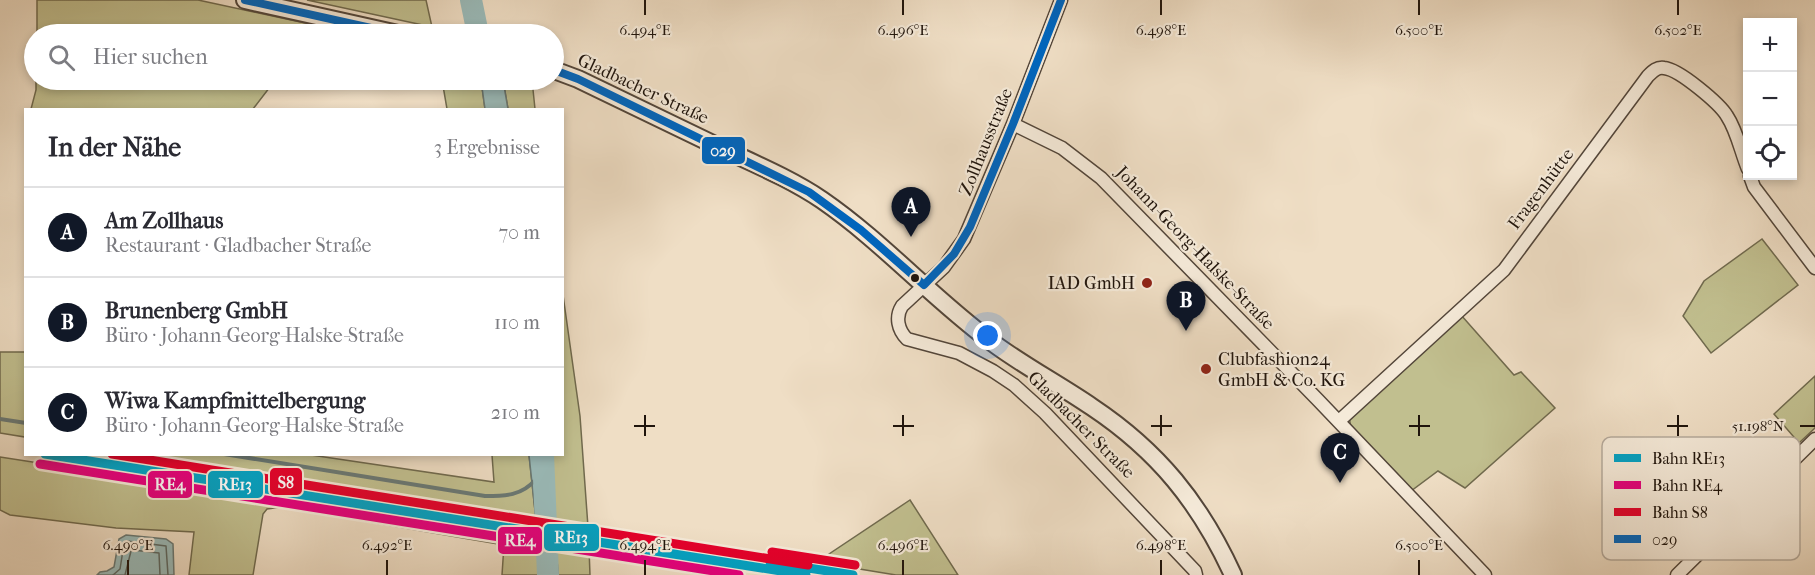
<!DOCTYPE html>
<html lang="de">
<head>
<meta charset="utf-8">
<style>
  :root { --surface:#fff; --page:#f2f2f3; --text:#2b2b33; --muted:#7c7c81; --line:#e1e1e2; --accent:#111827 }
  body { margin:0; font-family:"IM FELL French Canon",serif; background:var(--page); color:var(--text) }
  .controls { position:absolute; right:18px; top:18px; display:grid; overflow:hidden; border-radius:0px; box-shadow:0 3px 9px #0003 }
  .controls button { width:54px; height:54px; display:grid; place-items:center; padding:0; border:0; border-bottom:2px solid var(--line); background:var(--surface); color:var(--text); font:30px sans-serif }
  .you { position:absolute; left:988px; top:336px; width:21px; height:21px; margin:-15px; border:4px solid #fff; border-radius:50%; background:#1a73e8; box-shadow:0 0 0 9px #1a73e833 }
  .badge { display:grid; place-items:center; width:39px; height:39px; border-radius:50%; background:var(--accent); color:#fff; font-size:20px; font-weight:700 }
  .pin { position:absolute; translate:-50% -50px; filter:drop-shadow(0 2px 3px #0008) }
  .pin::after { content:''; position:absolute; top:32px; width:21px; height:18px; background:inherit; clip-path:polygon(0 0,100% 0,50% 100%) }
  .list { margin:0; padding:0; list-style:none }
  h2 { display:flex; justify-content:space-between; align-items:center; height:78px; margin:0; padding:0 24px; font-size:26px }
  h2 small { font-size:20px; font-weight:400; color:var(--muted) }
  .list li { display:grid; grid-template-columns:39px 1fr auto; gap:18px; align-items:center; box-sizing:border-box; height:90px; padding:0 24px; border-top:2px solid var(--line) }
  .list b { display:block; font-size:22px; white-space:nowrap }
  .list p { margin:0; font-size:20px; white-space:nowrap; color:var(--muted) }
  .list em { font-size:20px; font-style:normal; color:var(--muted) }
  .icon { flex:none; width:33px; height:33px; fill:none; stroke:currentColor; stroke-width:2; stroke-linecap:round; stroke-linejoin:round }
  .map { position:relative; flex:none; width:1815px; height:575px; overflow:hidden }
  .search { position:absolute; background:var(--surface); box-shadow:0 3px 9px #0003; left:24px; top:24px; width:540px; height:66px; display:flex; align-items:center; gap:15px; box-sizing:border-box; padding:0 21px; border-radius:33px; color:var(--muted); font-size:22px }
  .panel { position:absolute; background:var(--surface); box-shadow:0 3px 9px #0003; left:24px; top:108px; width:540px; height:348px; border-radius:0px }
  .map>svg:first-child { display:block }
  .green { fill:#c1bf8f; stroke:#706a4e; stroke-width:1.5 }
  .water { fill:#9abbba; stroke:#697874; stroke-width:1.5 }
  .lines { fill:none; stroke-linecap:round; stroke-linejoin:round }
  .shore { stroke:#5c6863; stroke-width:1.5 }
  .stream { stroke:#697874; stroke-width:4 }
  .river { stroke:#9abbba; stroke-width:22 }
  .minor-casing { stroke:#53463a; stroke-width:15 }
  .tertiary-casing { stroke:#53463a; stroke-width:20 }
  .minor { stroke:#f5ead9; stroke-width:12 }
  .tertiary { stroke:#f5ead9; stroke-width:16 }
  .bus-1-casing { stroke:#f5ead9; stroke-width:12 }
  .bus-1 { stroke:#0065bd; stroke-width:8 }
  .rail-1-casing { stroke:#f5ead9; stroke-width:14 }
  .rail-2-casing { stroke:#f5ead9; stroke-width:14 }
  .rail-3-casing { stroke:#f5ead9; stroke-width:14 }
  .rail-1 { stroke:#02a2c4; stroke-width:9 }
  .rail-2 { stroke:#e5007d; stroke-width:9 }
  .rail-3 { stroke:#e4002b; stroke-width:9 }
  .ticks { fill:none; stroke:#1f140c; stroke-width:2 }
  .bus-dot { fill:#1f140c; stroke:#f5ead9; stroke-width:2 }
  .poi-dot { fill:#8f2418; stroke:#f5ead9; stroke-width:2 }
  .labels { text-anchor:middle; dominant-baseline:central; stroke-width:4.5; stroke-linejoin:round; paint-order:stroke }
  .street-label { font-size:18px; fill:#1f140c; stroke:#f5ead9 }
  .poi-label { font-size:18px; fill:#1f140c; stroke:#f5ead9; text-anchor:end }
  .key { fill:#f5ead9; stroke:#b5aa9c; stroke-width:1.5 }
  .key-label { font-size:16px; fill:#1f140c }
  .ticks-label { font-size:15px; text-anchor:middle; fill:#1f140c; stroke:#f5ead9; stroke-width:4.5; stroke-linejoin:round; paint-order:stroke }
  .line-badge { stroke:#f5ead9; stroke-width:2 }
  .badge-label { font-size:16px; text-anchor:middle; font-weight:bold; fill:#fff }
</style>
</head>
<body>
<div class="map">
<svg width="1815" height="575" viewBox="0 0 1815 575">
  <rect width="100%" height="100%" fill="#efdec5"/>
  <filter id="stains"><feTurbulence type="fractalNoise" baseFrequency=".00333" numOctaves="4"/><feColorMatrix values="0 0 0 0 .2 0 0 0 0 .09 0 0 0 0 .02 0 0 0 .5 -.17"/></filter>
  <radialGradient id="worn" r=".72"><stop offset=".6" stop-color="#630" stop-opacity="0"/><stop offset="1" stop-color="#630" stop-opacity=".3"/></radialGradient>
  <path class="green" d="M37,0H198L356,34H274L253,30L252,34H37Z
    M307,0H426L432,27Z
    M36,80H268L273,83L253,109H31L36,90Z
    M442,80H481L485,109H447Z
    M503,80H532L535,109H508Z
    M1762,239L1798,285L1711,353L1683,316L1704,281Z
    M563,295L580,416L588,527L555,523L550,455L562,454Z
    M1461,315L1514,375L1521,372L1555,408L1465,488L1438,471L1411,491L1351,428L1349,416Z
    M0,352H25V437L0,433Z
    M1815,376V428L1799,443L1774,414Z
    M132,455H311L494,482L492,455H529L536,520Z
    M0,457L539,540L542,575H502L504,545L282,507L267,509L263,514L253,575H189L194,532L116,528L10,515L0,510Z
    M910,500L958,575H896L817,562Z
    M556,543L589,548L590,575H558Z"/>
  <path class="water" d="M481,80H503L508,109H485Z
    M529,455H550L555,523L536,520Z
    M126,535L166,539L173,544L174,575H97L100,572L107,571L114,567L119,539Z
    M539,540L556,543L558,575H542Z"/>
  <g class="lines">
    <path class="shore" d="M535,454L542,513L546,515L549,512L544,454
      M113,575L120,569L124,544L127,541L166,546L168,575
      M125,575L131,551L133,550L159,553L160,575"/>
    <path class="stream" d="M0,419L26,423
      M224,454L485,496C505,496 522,496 536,479"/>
    <path class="river" d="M471,0L478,34
      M543,454L548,575"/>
    <g class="minor-casing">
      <path id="minor" d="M1061,0L1013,124L964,239L944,267L902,306C895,317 898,330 907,339L959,353L993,371L1014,385L1045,413L1195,571L1196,575
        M1013,124L1062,148L1101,178L1318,400L1485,575
        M1750,176L1754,187L1815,268
        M1339,421L1504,270L1648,76C1653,71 1657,67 1664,68C1679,69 1720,104 1727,116C1737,131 1741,152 1748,169
        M1677,575L1815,439"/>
    </g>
    <g class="tertiary-casing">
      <path id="tertiary" d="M245,0L398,34
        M554,70L578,79C625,102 673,125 721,148C755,164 791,179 822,200C883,242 933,299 993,343C1024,366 1060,385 1092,407C1158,451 1200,503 1233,575"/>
    </g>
    <use href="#minor" class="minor"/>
    <use href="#tertiary" class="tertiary"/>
    <g class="bus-1-casing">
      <path id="bus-1" d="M245,0L398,34
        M554,70L578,79L809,192L861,230L924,285L954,254L970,227L1013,124L1061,0"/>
    </g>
    <use href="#bus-1" class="bus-1"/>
    <g class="rail-1-casing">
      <path id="rail-1" d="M45,454L806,575
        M770,562L853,575"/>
    </g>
    <g class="rail-2-casing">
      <path id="rail-2" d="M40,464L739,575"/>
    </g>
    <g class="rail-3-casing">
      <path id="rail-3" d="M112,454L808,565
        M772,552L855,565"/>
    </g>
    <use href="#rail-1" class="rail-1"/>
    <use href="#rail-2" class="rail-2"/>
    <use href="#rail-3" class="rail-3"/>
  </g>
  <path class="ticks" d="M645,0V15M903,0V15M1161,0V15M1419,0V15M1678,0V15M645,415V436M903,415V436M1161,415V436M1419,415V436M1678,415V436M634,426H655M893,426H914M1151,426H1172M1409,426H1430M1667,426H1688M1800,426H1815M128,560V575M387,560V575M645,560V575M903,560V575M1161,560V575M1419,560V575"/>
  <circle class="bus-dot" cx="915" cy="278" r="5"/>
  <g class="poi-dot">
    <circle cx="1147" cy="283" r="6"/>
    <circle cx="1206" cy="369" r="6"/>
  </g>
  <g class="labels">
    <g class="street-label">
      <text transform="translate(643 89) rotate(25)">Gladbacher Straße</text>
      <text transform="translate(986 142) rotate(-68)">Zollhausstraße</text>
      <text transform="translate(1541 189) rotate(-53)">Fragenhütte</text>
      <text transform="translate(1195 248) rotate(46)">Johann-Georg-Halske-Straße</text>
      <text transform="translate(1081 425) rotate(45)">Gladbacher Straße</text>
    </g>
    <g class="poi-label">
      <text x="1135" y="283">IAD GmbH</text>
      <text x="1218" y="359" text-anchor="start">Clubfashion24<tspan x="1218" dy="21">GmbH &amp; Co. KG</tspan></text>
    </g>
  </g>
  <rect x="1602" y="437" width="198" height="123" rx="9" class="key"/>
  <rect x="1614" y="454" width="27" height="8" fill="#02a2c4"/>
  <rect x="1614" y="481" width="27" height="8" fill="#e5007d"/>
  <rect x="1614" y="508" width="27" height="8" fill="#e4002b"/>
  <rect x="1614" y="535" width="27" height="8" fill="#0065bd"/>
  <g class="key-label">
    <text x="1652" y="464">Bahn RE13</text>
    <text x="1652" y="491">Bahn RE4</text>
    <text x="1652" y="518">Bahn S8</text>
    <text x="1652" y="545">029</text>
  </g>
  <g class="ticks-label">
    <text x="645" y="35">6.494°E</text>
    <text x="903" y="35">6.496°E</text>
    <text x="1161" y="35">6.498°E</text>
    <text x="1419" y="35">6.500°E</text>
    <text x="1678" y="35">6.502°E</text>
    <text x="1758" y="431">51.198°N</text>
    <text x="128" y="550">6.490°E</text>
    <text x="387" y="550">6.492°E</text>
    <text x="645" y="550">6.494°E</text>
    <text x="903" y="550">6.496°E</text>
    <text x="1161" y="550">6.498°E</text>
    <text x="1419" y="550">6.500°E</text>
  </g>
  <g class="line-badge">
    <rect x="701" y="136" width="45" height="29" rx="6" fill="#0065bd"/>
    <rect x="269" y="467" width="34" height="29" rx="6" fill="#e4002b"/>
    <rect x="207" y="470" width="57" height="29" rx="6" fill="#02a2c4"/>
    <rect x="147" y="470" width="46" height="29" rx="6" fill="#e5007d"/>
    <rect x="543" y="523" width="57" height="29" rx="6" fill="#02a2c4"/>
    <rect x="497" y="526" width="46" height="29" rx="6" fill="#e5007d"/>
  </g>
  <g class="badge-label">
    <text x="723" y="156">029</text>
    <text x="286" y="488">S8</text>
    <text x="235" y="490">RE13</text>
    <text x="170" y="490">RE4</text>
    <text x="571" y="543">RE13</text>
    <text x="520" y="546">RE4</text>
  </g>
  <rect width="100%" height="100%" filter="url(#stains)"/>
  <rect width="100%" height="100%" fill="url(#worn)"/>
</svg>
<div class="controls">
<button>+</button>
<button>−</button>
<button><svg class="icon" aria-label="locate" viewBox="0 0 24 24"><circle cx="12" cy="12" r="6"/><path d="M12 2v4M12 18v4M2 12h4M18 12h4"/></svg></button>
</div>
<div class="you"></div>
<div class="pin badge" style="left:911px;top:237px">A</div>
<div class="pin badge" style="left:1186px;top:331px">B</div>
<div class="pin badge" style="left:1340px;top:483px">C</div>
<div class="search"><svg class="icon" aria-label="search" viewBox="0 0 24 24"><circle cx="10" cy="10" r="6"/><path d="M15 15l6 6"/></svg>Hier suchen</div>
<section class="panel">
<h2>In der Nähe<small>3 Ergebnisse</small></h2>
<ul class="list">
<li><span class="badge">A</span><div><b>Am Zollhaus</b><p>Restaurant · Gladbacher Straße</p></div><em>70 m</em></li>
<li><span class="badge">B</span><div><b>Brunenberg GmbH</b><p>Büro · Johann-Georg-Halske-Straße</p></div><em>110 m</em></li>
<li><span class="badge">C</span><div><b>Wiwa Kampfmittelbergung</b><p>Büro · Johann-Georg-Halske-Straße</p></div><em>210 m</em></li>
</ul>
</section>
</div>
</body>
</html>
